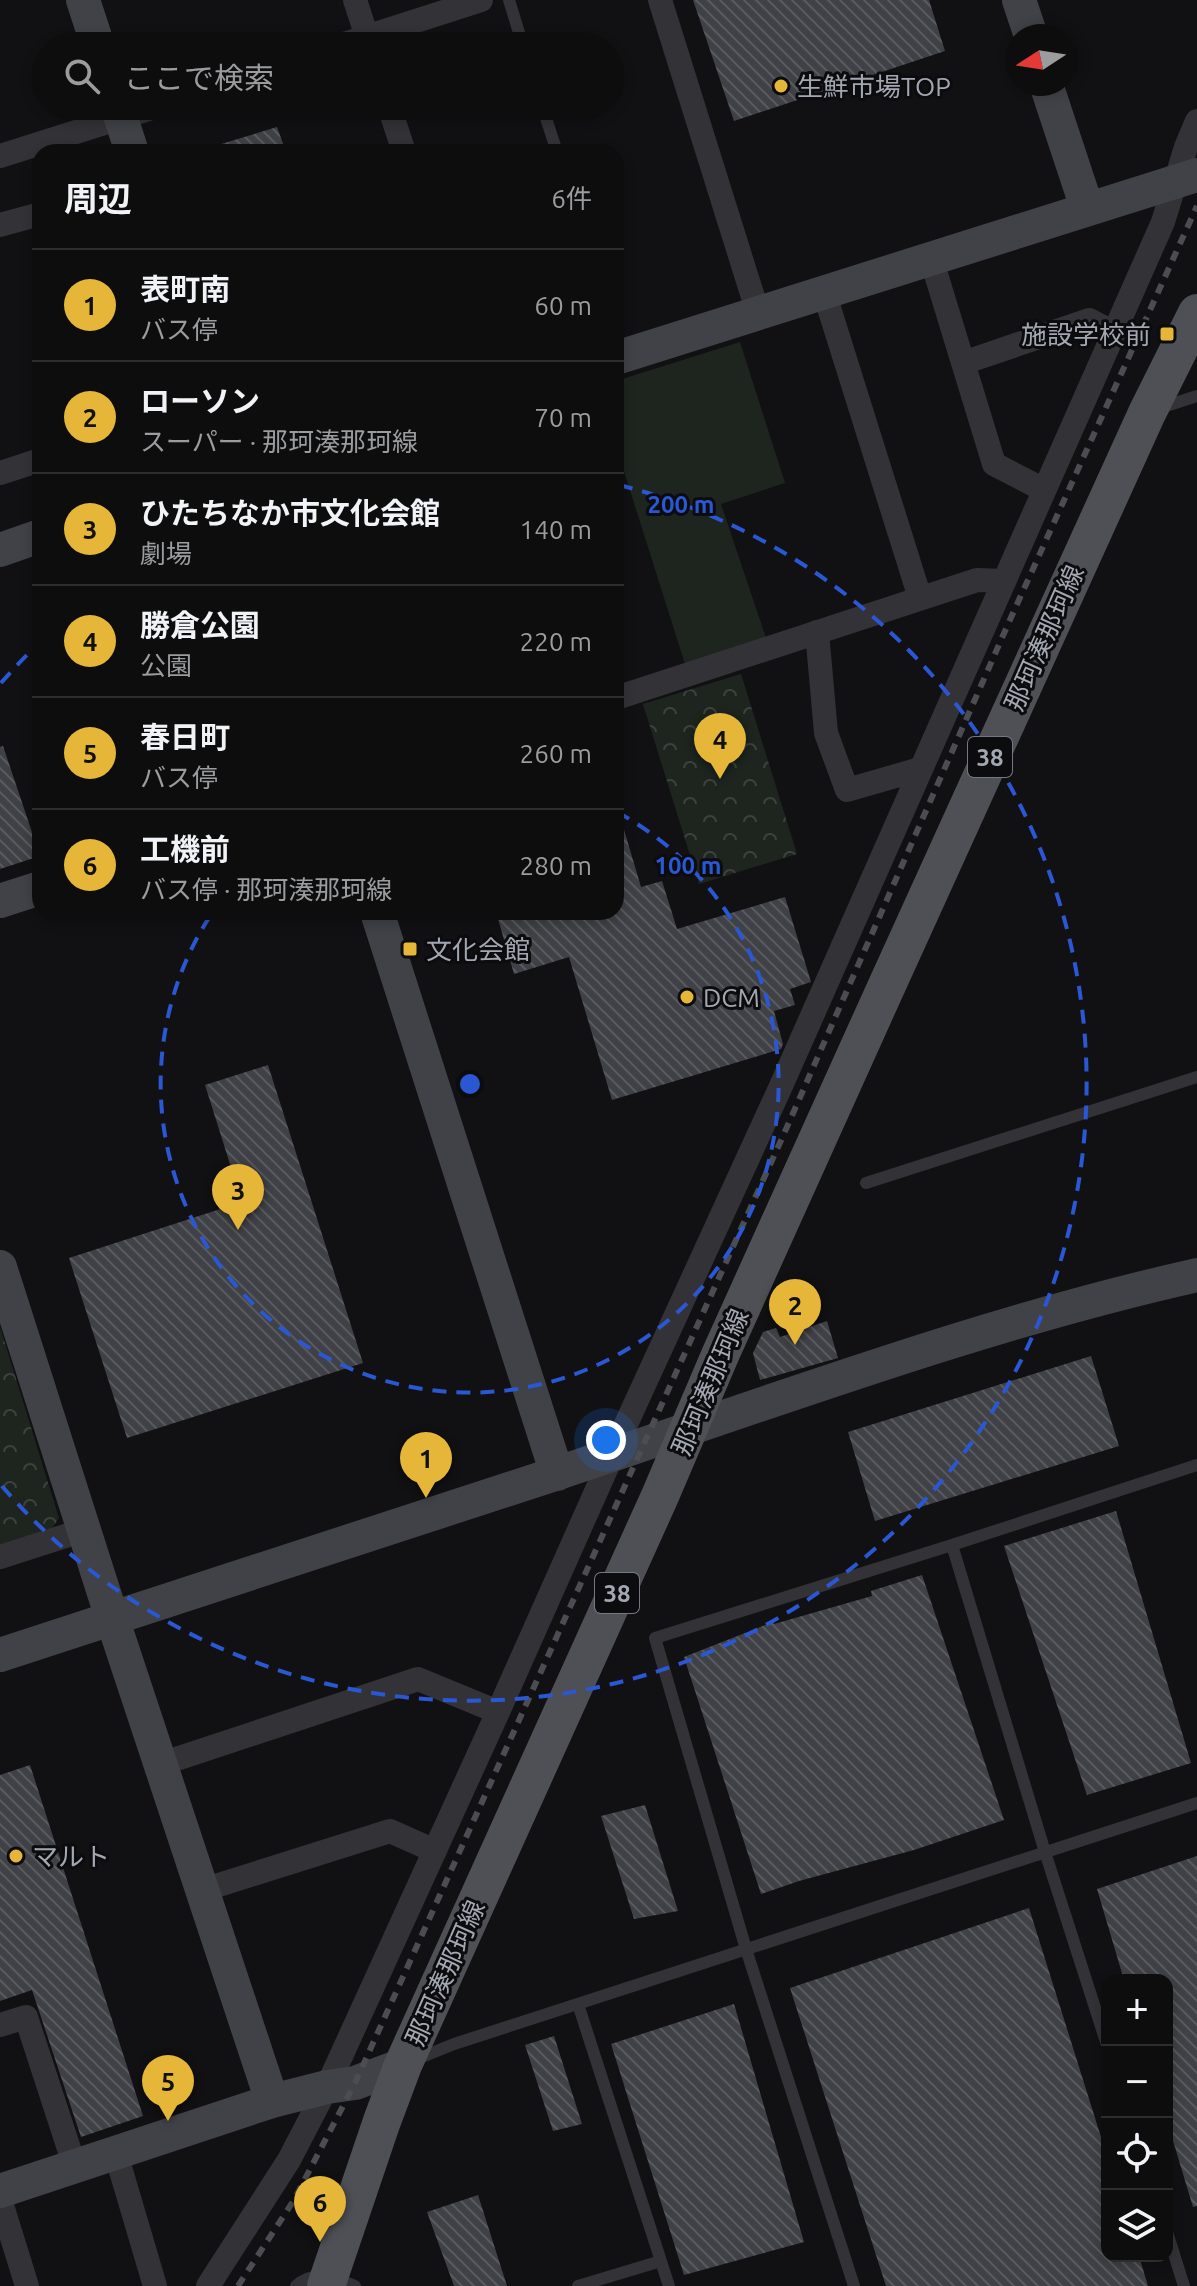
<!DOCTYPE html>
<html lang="ja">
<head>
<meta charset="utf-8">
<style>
  :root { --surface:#0d0d0e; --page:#1b1b1c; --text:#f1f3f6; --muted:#9a9c9e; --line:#2d2d2e; --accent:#e5b637 }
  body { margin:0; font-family:Ubuntu,"Noto Sans JP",sans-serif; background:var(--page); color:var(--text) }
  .controls { position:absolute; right:24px; bottom:24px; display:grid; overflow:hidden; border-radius:16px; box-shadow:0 4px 12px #0003 }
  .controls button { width:72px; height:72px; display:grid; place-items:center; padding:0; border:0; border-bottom:2px solid var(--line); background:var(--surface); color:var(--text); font:40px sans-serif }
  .compass { position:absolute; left:1005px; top:24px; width:72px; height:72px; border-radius:50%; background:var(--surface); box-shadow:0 4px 12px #0003; rotate:258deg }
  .you { position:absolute; left:606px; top:1440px; width:28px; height:28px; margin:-20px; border:6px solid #fff; border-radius:50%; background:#1a73e8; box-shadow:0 0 0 12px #1a73e833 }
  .badge { display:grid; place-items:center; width:52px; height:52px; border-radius:50%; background:var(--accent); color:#111; font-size:26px; font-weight:700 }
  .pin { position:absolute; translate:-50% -66px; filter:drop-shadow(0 2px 4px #0008) }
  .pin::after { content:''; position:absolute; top:42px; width:28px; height:24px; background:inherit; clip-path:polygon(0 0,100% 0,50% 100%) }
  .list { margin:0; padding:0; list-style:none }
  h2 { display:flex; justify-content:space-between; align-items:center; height:104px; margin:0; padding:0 32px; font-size:34px }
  h2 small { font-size:26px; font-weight:400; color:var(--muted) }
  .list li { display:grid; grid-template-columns:52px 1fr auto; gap:24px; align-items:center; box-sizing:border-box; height:112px; padding:0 32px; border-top:2px solid var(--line) }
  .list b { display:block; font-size:30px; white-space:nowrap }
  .list p { margin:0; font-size:26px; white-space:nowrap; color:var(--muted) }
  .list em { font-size:26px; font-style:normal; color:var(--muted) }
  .icon { flex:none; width:44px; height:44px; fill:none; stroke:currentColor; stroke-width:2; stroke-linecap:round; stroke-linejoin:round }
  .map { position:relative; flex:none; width:1197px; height:2286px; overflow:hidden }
  .search { position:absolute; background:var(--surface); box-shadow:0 4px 12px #0003; left:32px; top:32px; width:592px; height:88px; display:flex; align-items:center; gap:20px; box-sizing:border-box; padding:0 28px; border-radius:44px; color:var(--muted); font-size:30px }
  .panel { position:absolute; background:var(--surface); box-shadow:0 4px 12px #0003; left:32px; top:144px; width:592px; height:776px; border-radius:24px }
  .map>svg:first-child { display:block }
  .park { fill:url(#park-crowns) }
  .pitch { fill:#1e251f }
  .building { fill:url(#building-back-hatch) }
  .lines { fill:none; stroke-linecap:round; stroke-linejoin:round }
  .lane { stroke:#333337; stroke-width:12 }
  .street { stroke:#333337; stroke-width:24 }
  .secondary { stroke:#414247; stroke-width:34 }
  .primary { stroke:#4f5056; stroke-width:38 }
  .rail { stroke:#4c4d52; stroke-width:6; stroke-dasharray:10 8; stroke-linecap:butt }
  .ring { fill:none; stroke:#2a57d4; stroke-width:4; stroke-dasharray:14 10 }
  .poi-dot { fill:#e5b637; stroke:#0c0c0e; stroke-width:3 }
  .labels { text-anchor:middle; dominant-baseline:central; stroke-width:6; stroke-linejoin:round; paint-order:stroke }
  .shield { fill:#0c0c0e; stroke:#767881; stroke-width:2 }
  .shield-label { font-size:24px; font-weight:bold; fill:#a3a7b2 }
  .poi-label { font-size:26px; fill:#a3a7b2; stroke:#0c0c0e; text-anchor:start }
  .street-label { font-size:26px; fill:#a3a7b2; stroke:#0c0c0e }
  .centre { fill:#2a57d4; stroke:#0c0c0e; stroke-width:4 }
  .ring-label { font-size:24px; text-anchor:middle; font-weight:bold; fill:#2a57d4; stroke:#0c0c0e; stroke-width:6; stroke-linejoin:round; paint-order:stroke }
</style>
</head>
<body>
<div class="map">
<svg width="1197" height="2286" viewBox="0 0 1197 2286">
  <defs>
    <pattern id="park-crowns" width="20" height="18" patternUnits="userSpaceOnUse" patternTransform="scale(2)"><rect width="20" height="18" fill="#1e251f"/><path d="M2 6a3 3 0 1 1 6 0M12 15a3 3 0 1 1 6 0" fill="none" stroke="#3c423d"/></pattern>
    <pattern id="building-back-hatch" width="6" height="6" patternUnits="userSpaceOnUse" patternTransform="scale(2)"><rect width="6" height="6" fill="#404146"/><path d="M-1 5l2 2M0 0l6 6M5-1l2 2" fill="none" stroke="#585a5e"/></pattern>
  </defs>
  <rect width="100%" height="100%" fill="#111113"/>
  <path class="park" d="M741,674L797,854L699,884L643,704Z
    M0,1327L59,1518L51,1530L0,1546Z"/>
  <path class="pitch" d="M740,342L785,483L721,504L766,638L685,664L616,446V381Z"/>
  <path class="building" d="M693,0H929L945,51L734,121Z
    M277,127L286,152H209L208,148Z
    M3,746L40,856L0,869V747Z
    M620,816L641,887L662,881L677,929L785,897L811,982L790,989L795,1005L774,1011L783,1044L781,1049L612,1100L569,957L514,974L496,912H616V817Z
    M268,1065L363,1363L127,1438L69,1258L242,1202L205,1085Z
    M827,1321L838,1358L760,1380L753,1353L763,1332L776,1328L780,1337Z
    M1091,1356L1119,1446L875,1521L848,1432Z
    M1116,1511L1191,1763L1087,1795L1004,1546Z
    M922,1575L1004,1820L914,1850L799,1881L761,1894L684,1657L773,1622L774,1624L872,1596L871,1591Z
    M30,1765L143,2116L81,2137L32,1990L0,2001V1775Z
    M645,1805L678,1911L634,1919L601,1816Z
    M1197,1856V2206L1193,2207L1167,2121V1980H1124L1097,1889Z
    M1029,1908L1107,2156V2256H1139L1148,2286H886L790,1988Z
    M734,2004L804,2242L684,2275L611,2044Z
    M554,2036L582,2124L553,2131L525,2045Z
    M478,2195L507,2286H454L427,2212Z"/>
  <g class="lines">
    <path class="lane" d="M509,0L523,46
      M542,106L557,152
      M1157,409L1197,396
      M866,1183L1197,1077
      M578,2004L669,2286
      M1107,2045L1045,1852L952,1545L1197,1465
      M417,2059L454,2044L1197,1803
      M1167,2232L1184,2286
      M296,2286C315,2269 334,2278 355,2286
      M578,2286L661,2261
      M854,2286L746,1949L655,1638L952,1545"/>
    <path class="street" d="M355,0L370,46
      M660,0L758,313
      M338,46L481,0
      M389,106L404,152
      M0,156L158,106
      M0,225L40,214
      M931,258L994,464L1044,490
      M824,292L920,598
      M963,363L1089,320L1114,333
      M0,473L40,460
      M817,632L826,733L847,790L920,769
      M616,698L977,580L1003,581
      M0,1557L84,1530
      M161,1764L418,1679L498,1712
      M203,1890L390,1831L435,1851
      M0,2025L26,2017L75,2167
      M116,2154L155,2286
      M0,2199L27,2286
      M208,2286L289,2160L327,2087L498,1712L627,1422L781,1086L1163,222L1186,147L1197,121"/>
    <path class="secondary" d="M83,0L98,46
      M1019,0L1031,36
      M1046,84L1087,208
      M117,106L132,152
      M616,358L1197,175
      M0,550L40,536
      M0,901L40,888
      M377,912L557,1474
      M0,1267L112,1618L272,2101
      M0,1655C186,1593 373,1535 558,1473C770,1403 979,1324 1197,1275
      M0,2191L272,2101L327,2087L355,2083L403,2065"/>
    <path class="primary" d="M326,2286L382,2121L403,2065L660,1496L721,1353L883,994L1147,413L1197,313"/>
    <path class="rail" d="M238,2286L294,2200L355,2083L783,1136L1009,622L1197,206"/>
  </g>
  <g class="ring">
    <path d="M617 812A309 309 0 1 1 212 913"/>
    <path d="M1 683A617 617 0 0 1 38 644M619 485A617 617 0 1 1 1 1485"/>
  </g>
  <g class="poi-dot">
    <circle cx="781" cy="86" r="8"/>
    <rect x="1159" y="326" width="16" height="16" rx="4"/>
    <rect x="402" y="941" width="16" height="16" rx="4"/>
    <circle cx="687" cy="997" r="8"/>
    <circle cx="16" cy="1856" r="8"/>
  </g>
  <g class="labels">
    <g class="shield">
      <rect x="968" y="737" width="44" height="40" rx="6"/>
      <rect x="595" y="1573" width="44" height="40" rx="6"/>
    </g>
    <g class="shield-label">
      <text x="990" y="757">38</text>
      <text x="617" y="1593">38</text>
    </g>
    <g class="poi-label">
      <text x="797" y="86">生鮮市場TOP</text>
      <text x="1151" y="334" text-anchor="end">施設学校前</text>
      <text x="426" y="949">文化会館</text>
      <text x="703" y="997">DCM</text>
      <text x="32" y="1856">マルト</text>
    </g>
    <g class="street-label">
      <text transform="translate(1044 638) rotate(-66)">那珂湊那珂線</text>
      <text transform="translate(710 1382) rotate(-67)">那珂湊那珂線</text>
      <text transform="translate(445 1973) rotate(-66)">那珂湊那珂線</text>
    </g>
  </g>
  <circle cx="470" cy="1084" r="12" class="centre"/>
  <g class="ring-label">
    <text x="681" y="513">200 m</text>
    <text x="688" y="874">100 m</text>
  </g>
</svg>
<div class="controls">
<button>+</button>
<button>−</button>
<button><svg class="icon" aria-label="locate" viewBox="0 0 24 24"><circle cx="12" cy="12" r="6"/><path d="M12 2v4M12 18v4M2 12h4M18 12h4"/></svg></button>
<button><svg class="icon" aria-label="layers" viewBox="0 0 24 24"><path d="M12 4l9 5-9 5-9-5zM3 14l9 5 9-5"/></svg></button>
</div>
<svg class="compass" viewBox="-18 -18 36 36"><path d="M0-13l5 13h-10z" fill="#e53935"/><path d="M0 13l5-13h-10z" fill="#9a9c9e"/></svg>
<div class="you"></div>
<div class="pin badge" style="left:426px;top:1498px">1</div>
<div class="pin badge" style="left:795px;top:1345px">2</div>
<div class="pin badge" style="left:238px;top:1230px">3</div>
<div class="pin badge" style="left:720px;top:779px">4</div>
<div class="pin badge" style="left:168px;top:2121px">5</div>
<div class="pin badge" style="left:320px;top:2242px">6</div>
<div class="search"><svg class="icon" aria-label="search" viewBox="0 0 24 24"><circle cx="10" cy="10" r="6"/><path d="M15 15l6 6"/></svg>ここで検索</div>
<section class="panel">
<h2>周辺<small>6件</small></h2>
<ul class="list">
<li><span class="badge">1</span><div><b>表町南</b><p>バス停</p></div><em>60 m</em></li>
<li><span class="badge">2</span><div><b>ローソン</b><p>スーパー · 那珂湊那珂線</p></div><em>70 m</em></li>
<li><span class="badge">3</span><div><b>ひたちなか市文化会館</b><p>劇場</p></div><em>140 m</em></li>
<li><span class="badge">4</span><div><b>勝倉公園</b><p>公園</p></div><em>220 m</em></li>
<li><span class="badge">5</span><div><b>春日町</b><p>バス停</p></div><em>260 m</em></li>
<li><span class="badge">6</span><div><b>工機前</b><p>バス停 · 那珂湊那珂線</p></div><em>280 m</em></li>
</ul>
</section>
</div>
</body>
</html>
